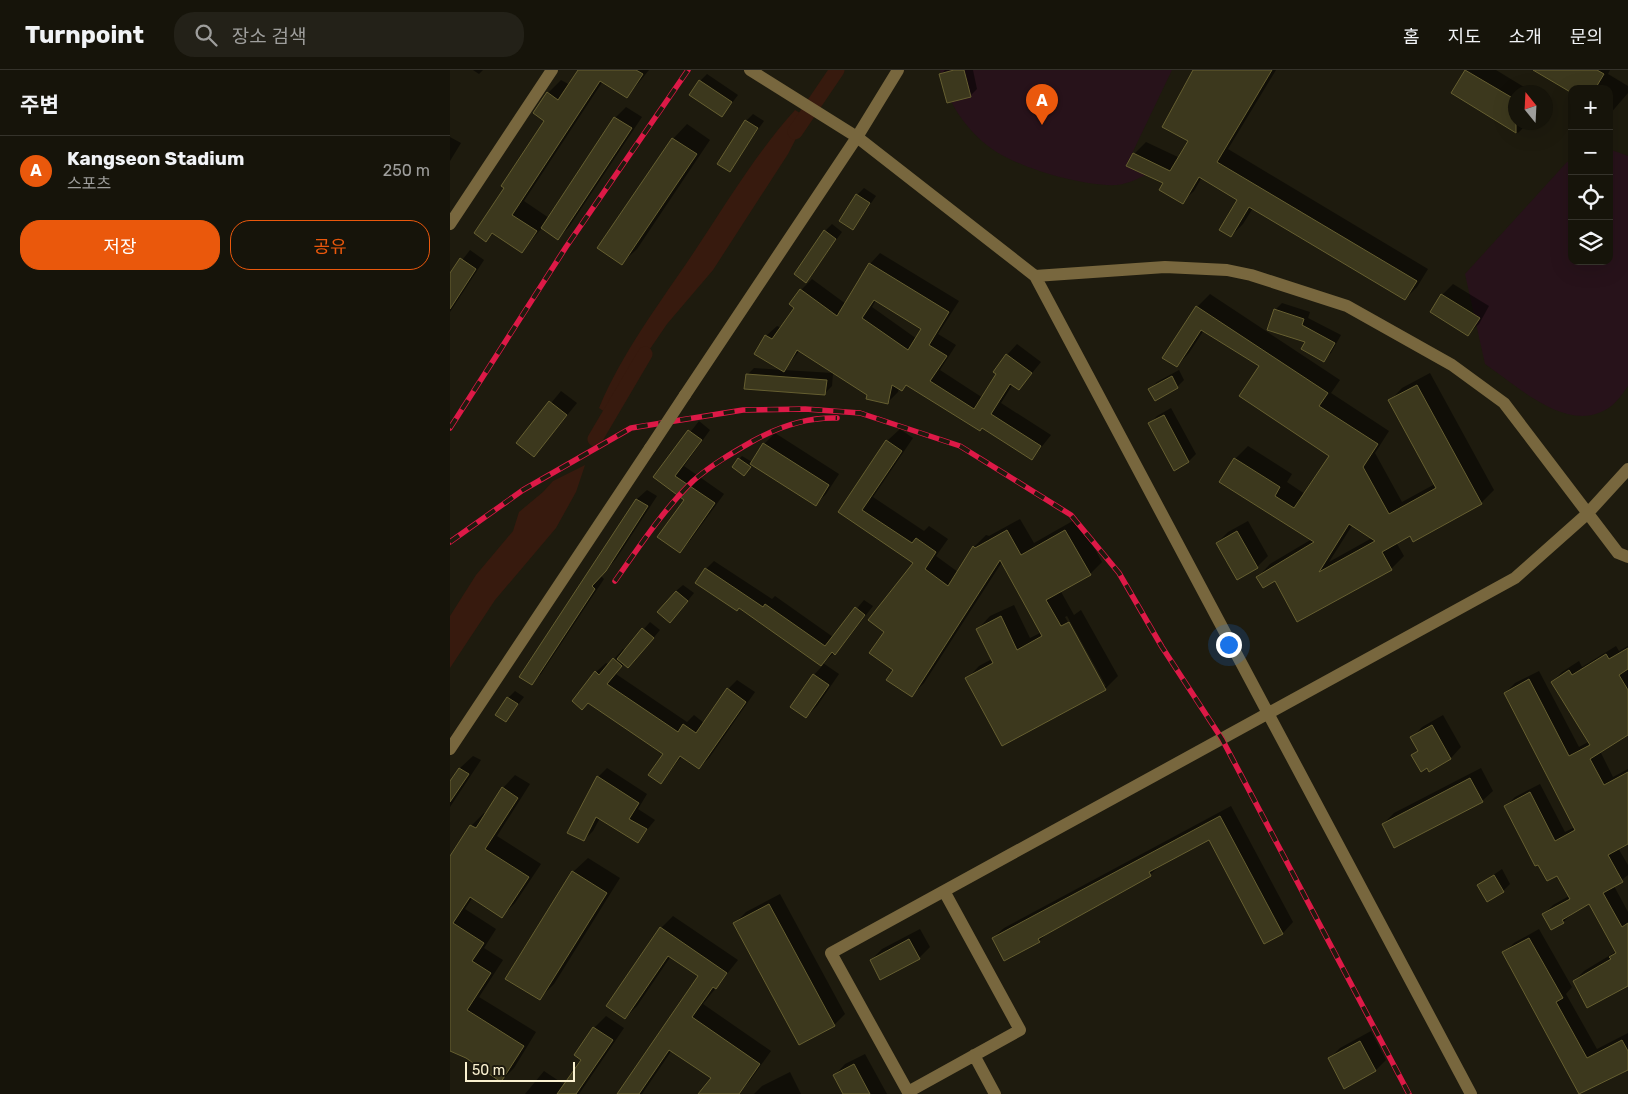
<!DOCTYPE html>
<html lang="ko">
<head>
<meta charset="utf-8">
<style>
  :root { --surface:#16140a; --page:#232118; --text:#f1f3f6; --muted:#9e9e9c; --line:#35332b; --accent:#ea580c }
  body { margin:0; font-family:Rubik,"Noto Sans KR",sans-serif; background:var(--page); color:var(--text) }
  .controls { position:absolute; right:15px; top:15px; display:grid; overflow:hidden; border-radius:10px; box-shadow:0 5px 20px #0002 }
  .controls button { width:45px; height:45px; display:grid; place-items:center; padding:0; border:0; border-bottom:1px solid var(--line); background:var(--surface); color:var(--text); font:25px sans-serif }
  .compass { position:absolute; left:1058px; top:15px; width:45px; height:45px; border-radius:50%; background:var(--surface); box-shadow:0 5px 20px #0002; rotate:342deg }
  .scale { position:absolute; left:15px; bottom:12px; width:110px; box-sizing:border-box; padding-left:5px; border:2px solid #faf1d0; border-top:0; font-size:14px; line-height:18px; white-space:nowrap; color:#faf1d0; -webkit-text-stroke:4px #1e1b0e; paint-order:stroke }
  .you { position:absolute; left:778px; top:574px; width:18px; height:18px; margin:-12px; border:4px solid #fff; border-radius:50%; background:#1a73e8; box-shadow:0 0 0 8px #1a73e833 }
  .badge { display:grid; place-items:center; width:32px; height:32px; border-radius:50%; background:var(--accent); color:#fff; font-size:16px; font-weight:700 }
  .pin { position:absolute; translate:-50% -41px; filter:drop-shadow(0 1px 2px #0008) }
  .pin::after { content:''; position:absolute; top:26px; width:18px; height:15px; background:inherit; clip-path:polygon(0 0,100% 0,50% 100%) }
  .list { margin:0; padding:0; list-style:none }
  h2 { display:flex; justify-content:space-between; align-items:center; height:65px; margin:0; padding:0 20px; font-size:21px }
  h2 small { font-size:16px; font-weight:400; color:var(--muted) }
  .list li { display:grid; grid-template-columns:32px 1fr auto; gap:15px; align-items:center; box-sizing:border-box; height:70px; padding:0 20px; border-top:1px solid var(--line) }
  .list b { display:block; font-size:19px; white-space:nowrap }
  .list p { margin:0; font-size:16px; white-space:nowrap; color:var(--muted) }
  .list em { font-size:16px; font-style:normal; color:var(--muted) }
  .actions { display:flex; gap:10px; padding:15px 20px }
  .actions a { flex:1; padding:11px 0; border:1px solid var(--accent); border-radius:20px; text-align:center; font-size:18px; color:var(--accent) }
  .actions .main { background:var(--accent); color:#fff }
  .icon { flex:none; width:28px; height:28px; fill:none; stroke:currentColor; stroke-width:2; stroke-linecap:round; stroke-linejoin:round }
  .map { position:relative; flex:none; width:1178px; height:1024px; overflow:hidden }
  header { display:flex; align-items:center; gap:30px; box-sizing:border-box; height:70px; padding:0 25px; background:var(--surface); border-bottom:1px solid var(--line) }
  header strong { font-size:24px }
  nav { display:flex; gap:28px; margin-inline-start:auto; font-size:18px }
  .search { width:350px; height:45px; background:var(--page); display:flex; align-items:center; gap:12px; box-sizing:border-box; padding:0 18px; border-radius:20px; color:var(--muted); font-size:19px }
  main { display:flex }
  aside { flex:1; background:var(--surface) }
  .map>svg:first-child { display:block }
  .green { fill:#27121a }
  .water { fill:#371a0e }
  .shadow { fill:#0007; fill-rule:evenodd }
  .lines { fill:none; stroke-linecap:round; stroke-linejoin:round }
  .canal { stroke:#371a0e; stroke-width:15 }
  .building { fill:#3c381d; stroke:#665f31; fill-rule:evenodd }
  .minor { stroke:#78673e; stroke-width:12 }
  .rail-casing { stroke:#dd1947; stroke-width:5.5 }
  .rail { stroke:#1e1b0e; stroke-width:4; stroke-dasharray:11; stroke-linecap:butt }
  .minor-bridge { stroke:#78673e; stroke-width:12 }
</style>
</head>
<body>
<header>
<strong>Turnpoint</strong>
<div class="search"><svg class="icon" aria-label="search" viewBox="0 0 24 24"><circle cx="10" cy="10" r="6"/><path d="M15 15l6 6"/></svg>장소 검색</div>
<nav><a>홈</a><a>지도</a><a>소개</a><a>문의</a></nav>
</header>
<main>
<aside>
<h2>주변<small></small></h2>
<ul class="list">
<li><span class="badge">A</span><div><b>Kangseon Stadium</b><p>스포츠</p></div><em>250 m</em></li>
</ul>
<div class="actions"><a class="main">저장</a><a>공유</a></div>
</aside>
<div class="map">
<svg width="1178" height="1024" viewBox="0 0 1178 1024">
  <rect width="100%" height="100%" fill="#1e1b0e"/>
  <path class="green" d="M490,0H722L676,96L696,105C687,109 677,114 667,115C634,117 568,98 542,79C516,60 496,31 490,0Z
    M1159,79L1178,86V316C1173,323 1167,332 1160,337C1119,366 1069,317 1035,294L1015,204L1117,92L1122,90V191H1159Z"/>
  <path class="water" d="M345,40L357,47L338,84L263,200L217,254L172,320L159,345L149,338C173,281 210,233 244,182C276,134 307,82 345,40Z
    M135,395L126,422L106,458L45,530L0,598V546L26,505L63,461L69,442L93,422L103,411Z"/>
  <path class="shadow" d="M23,0H33L29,4Z
    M130,0H199L177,27L153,11L74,131L99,148L165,48L176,37L192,47L119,157L108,168L92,158L72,181L44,163L36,170L56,118L96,51L98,23L111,10L120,15Z
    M495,0H523L527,19L520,26L491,4Z
    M744,0H826L778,79L978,199L967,217L955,229L803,138L793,154L781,166L789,130L752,107L744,121L732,132L684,84L696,72L730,88L740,71Z
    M1016,0H1046L1082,22H1066V52H1079L1068,63L1002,22Z
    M1086,0H1160L1158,4L1178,16V23L1159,45V19H1122Z
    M257,4L288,25L272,46L250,11Z
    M303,44L314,51L279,100L296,51Z
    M237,54L260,70L187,179L172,193L149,177L223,69Z
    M0,67L11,73L0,91Z
    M414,118L426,126L403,159L407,125Z
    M382,154L392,162L356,211L375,161Z
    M20,180L34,190L0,242V206Z
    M430,183L509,231L488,264L506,275L490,300L533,328L557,285L567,274L591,292L569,319L563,314L551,333L601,365L582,389L533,357L457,314L452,320L449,318L448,322L438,332L419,325L350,280L334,300L383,303L382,316L375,323L297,305L304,298L333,300L316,266L327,256L332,258L346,238L351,220L362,209L396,234L420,194ZM426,230L473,258L467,269L422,237Z
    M1003,214L1039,236L1029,254L1018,264L992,225Z
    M760,224L890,310L881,323L939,361L925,383L952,432L985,414L940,331L952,318L980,303L1044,420L1031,433L946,472L954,486L941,499L825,509L808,507L820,494L862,469L785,389L798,376L842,404L837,412L855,424L881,386L810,296L754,260L739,283L727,296L747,237ZM903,454L922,468L879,492Z
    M832,233L860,242L858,248L891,265L881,283L874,290L825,240Z
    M729,300L734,310L727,317L700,319L707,312Z
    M111,321L127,333L84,386L68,373Z
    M721,338L746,384L739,391L700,353L707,346Z
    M249,351L260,360L234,396L274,424L239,472L230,481L236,429L205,407Z
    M450,359L463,368L423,427L474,461L479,456L498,469L486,486L508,502L524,477L536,465L539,466L570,449L584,473L628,448L652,492L640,504L610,520L624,545L631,540L668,606L655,619L517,609L529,596L542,589L528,559L540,546L564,535L580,568L592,562L552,492L474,613L462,625L445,599L435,562L465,492L389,442L437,371ZM617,546L656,616H653L615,547Z
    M325,363L389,404L376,424L365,435L302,394L297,401L289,389L292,386L302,392L314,374Z
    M197,420L207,426L166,489L151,506L154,509L91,604L81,614L71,607L187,429Z
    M798,451L818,486L807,497L767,473L778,462Z
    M264,491L322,529L325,526L383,567L414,530L423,536L393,575L373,593L389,604L367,636L356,647L364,605L373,595L290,537L256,499Z
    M233,515L244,523L227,544L226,521Z
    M200,552L210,560L185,590L174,593L166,604L237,652L244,645L254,653L278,619L287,610L305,622L259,688L249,698L232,686L211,712L214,684L138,632L123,631L146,602L156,593L159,595L173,579L175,581Z
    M1166,576L1169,581L1178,576V663L1150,681L1163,707L1178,699V773L1168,778L1178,795V805L1164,816L1178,842V914L1138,936L1124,911L1134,901L1167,881L1140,833L1123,843L1113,852L1094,844L1103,835L1119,826L1107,804L1056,736L1065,727L1090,714L1115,762L1125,757L1055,623L1065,613L1089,601L1129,677L1140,671L1102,612L1112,602L1129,591L1132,597Z
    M65,621L74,627L56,650L58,628Z
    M993,645L1011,677L1001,688L979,700L963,686L969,680L962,668L972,657Z
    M23,686L31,690L0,737V714L10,698Z
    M157,698L197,724L188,739L205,750L188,771L150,748L143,761L134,770L148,707Z
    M1031,698L1043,721L1032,731L933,754L944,743Z
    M65,705L80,714L47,766L91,794L65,833L52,846L23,827L15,839L46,859L34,878L53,890L29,927L86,962L64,998L51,1011L0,972V788L21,756L34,743L36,744L53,718Z
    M781,736L843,852L833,863L815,872L759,768L711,794L700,805L599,862L589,871L543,868L554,858Z
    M138,788L170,808L104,914L90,928L123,802Z
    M1052,799L1060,814L1053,821L1029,815Z
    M330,824L395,944L384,955L285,853L296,842Z
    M223,846L288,890L253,934L321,981L299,1012L287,1024H250L263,1008L222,980L192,1024H168L249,906L221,886L187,936L175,948L211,858Z
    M470,859L480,877L469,888L421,890L432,879Z
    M1089,859L1122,917L1116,924L1147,979L1178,963V999L1130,1023L1054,883L1064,873Z
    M156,946L174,958L129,1024H75L94,1001L115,1015L133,989L144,958Z
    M921,961L936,990L926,1000L879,989L890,978Z
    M415,984L437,1024H395L385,1005L395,994Z
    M340,1002L351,1024H304L312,1016Z"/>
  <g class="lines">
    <path class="canal" d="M345,62L387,0
      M145,369L195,284"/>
  </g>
  <path class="building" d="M128,0H186L193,4L177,28L150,11L62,145L87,161L72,183L42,163L36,172L24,163L54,118L51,116L94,51L83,43L97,22L108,30Z
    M504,0H514L521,27L497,33L489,4Z
    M743,0H822L767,92L967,211L955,230L799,137L781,167L769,160L787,130L749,107L733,134L709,120L713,113L676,96L683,83L720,101L738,71L712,57Z
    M1015,0L1066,30V63L1001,23Z
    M1083,0H1147L1154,4L1145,19H1122V23Z
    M249,10L282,32L272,47L239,25Z
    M164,47L182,58L108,170L91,158Z
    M295,50L308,58L280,102L267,94Z
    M222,68L247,84L172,195L147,178Z
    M406,124L420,133L403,160L389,151Z
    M374,160L386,169L356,213L344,204Z
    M10,188L26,199L0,239V203Z
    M419,193L499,242L479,275L497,286L480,311L524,339L546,304L543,302L556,284L582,303L569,320L560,314L541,344L591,376L582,390L532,358L530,361L456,315L452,321L442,315L438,334L416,329L417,325L347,280L334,302L304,284L315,265L322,269L344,238L339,234L350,219L387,246ZM424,230L471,259L458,280L412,248Z
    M991,224L1030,248L1018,266L980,242Z
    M746,236L878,323L869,336L928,374L913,397L939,444L986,418L938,330L967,315L1032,434L963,472L960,466L932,482L942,500L847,552L825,511L813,518L806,507L864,472L769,412L784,388L830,417L825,426L844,438L879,386L789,326L809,296L751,260L727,297L712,288ZM899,454L925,471L869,502Z
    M824,239L854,249L852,255L885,273L874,292L851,279L855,272L817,260Z
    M296,304L377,310L375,325L294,319Z
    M722,306L728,318L705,331L698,319Z
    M99,331L117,345L84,387L66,373Z
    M714,345L739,392L724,401L698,353Z
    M238,360L252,370L225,406L265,433L230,483L207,467L234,430L203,407Z
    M436,370L452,381L412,440L462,473L466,468L486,482L475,499L498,516L523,476L525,478L557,460L571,485L615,460L641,505L596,530L611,556L619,552L656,620L552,676L515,608L543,593L526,559L551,546L567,580L592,566L550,490L462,627L436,610L443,600L419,583L434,562L418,550L463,493L388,442Z
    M313,373L379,415L366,436L300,394Z
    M288,388L301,397L294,406L282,397Z
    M186,429L198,436L156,501L142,516L145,519L82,615L69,607Z
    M787,461L808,498L787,510L766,473Z
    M255,498L313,537L315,534L375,576L405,537L415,545L385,585L382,582L371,596L289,538L287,541L245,513Z
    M226,521L238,531L220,553L207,542Z
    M192,558L204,568L178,598L167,589Z
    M1178,578V599L1169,605L1178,620V665L1140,689L1154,715L1178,702V774L1158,785L1173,812L1153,823L1172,857L1178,853V916L1137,938L1123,911L1161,889L1159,887L1166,883L1139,834L1112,850L1114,853L1101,860L1092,844L1120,829L1107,806L1097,811L1088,795L1085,796L1054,736L1080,722L1105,771L1125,760L1054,623L1079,609L1119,686L1140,675L1101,612L1119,600L1122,605L1156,584L1159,589Z
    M163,588L172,596L157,614L228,662L233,654L246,663L277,618L296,632L249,699L230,686L211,714L198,705L213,684L138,633L132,640L122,631L145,601L149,605Z
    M363,604L379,615L356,648L340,637Z
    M57,627L68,634L56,652L45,645Z
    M982,655L1001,689L979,702L977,698L971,702L961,685L968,681L960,667Z
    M9,698L19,704L0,732V711Z
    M147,706L189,733L179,749L197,759L188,773L146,747L134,771L117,763Z
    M1020,708L1033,732L944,778L932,754Z
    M52,717L68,728L35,779L79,807L52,848L20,827L3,853L34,873L22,891L41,903L17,940L74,976L51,1012L16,988L0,981V786L20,755L26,758Z
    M770,746L833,864L814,874L759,770L699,802L701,806L588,869L590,872L554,891L542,868Z
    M122,801L157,823L90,930L55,909Z
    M1044,805L1054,822L1037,832L1027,815Z
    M319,834L385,956L349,975L283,853Z
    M210,857L277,903L266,919L263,917L242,947L310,994L289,1024H248L261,1008L219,980L189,1024H167L248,906L218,886L175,949L156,936Z
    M1079,868L1113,928L1106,932L1137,988L1172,970L1178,981V1000L1129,1024L1052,882Z
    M459,869L470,889L430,910L420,890Z
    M143,957L163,970L126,1024H107L131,990L124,985Z
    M910,971L926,1001L894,1019L878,988Z
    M404,994L420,1024H393L383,1005Z"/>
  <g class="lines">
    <path class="minor" d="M300,0L407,67L585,206L1021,1024
      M0,154L102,0
      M585,206L715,197L777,200L801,205L897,236L1002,295L1054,333L1168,483L1178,487
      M235,325L407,67L448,0
      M0,679L200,378
      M494,821L1065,508L1137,444L1178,399
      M494,821L570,960L458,1022L381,883Z
      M524,985L545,1024"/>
    <g class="rail-casing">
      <path id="rail" d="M0,358L116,177L238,0
        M0,472L73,420L181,358L293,340L355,339L410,343L510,376L621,445L669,503L712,577L772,669L959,1024
        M165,511C189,477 213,440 243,411C261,395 282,383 303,371C328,357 358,347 387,348"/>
    </g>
    <use href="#rail" class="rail"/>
    <path class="minor-bridge" d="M200,378L235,325"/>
  </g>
</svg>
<div class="controls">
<button>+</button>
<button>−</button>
<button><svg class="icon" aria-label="locate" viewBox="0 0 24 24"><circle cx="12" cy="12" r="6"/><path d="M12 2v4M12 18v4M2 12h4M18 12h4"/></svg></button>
<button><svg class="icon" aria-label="layers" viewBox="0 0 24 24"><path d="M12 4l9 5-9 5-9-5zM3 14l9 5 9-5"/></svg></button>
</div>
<svg class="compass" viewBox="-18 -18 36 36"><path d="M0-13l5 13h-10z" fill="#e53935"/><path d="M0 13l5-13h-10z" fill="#9e9e9c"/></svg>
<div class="scale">50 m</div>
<div class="you"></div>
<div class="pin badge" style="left:592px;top:55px">A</div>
</div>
</main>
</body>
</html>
